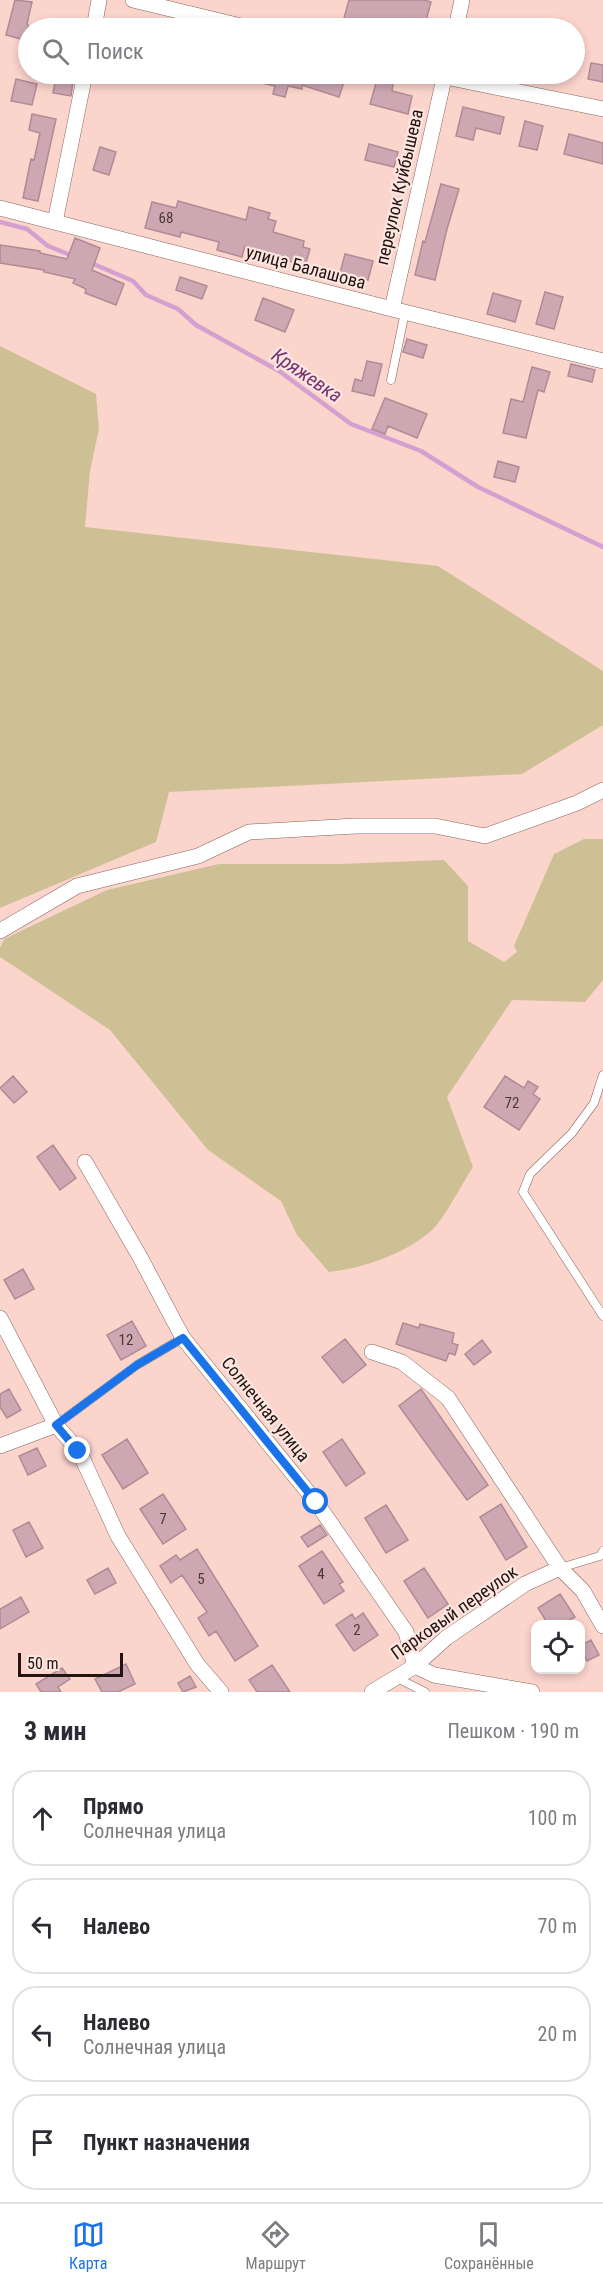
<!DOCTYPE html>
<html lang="ru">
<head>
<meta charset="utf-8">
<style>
  :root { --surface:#fff; --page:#f7f7f7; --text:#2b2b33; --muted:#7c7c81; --line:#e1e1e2; --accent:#1a73e8 }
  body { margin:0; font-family:"Roboto Condensed",sans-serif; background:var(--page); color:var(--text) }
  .controls { position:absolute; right:18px; bottom:18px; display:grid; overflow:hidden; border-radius:12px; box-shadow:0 3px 9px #0003 }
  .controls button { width:54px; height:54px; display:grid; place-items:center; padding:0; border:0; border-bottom:2px solid var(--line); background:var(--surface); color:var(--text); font:30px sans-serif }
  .scale { position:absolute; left:18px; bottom:15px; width:105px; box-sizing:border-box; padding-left:6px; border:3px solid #211411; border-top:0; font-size:16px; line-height:21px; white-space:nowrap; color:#211411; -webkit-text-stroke:4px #fde5e0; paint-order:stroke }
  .stop { position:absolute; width:18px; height:18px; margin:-14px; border:4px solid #1a73e8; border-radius:50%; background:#fff }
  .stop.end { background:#1a73e8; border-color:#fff; box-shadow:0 2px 6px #0008 }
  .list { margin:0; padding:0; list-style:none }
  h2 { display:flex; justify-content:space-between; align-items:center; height:78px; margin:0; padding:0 24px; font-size:26px }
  h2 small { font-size:20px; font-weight:400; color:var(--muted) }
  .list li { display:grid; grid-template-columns:39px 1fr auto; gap:18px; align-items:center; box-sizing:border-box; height:96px; margin:0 12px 12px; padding:0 12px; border:2px solid var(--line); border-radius:24px }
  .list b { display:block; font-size:22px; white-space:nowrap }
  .list p { margin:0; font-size:20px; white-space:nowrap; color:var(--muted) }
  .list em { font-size:20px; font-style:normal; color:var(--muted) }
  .icon { flex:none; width:33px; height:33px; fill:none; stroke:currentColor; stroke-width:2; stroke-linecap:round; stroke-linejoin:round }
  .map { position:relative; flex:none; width:603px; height:1692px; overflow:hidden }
  .search { position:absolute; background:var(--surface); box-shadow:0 3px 9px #0003; left:18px; right:18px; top:18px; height:66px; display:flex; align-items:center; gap:15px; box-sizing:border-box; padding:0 21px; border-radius:33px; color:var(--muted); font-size:22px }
  .sheet { height:510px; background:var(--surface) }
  nav { display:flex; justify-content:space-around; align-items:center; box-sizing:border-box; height:84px; border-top:2px solid var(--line); background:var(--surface); font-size:16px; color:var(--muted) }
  nav a { display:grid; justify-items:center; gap:3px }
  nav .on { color:var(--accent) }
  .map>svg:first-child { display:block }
  .green { fill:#cec095 }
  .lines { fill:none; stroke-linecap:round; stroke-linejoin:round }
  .stream { stroke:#d59fd0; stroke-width:4.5 }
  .building { fill:#cda8b2; stroke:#b08b95; stroke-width:1.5 }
  .lane-casing { stroke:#87655e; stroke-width:9 }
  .street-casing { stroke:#87655e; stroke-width:16 }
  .lane { stroke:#fff; stroke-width:8 }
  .street { stroke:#fff; stroke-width:15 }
  .route { stroke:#1a73e8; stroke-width:8 }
  .labels { text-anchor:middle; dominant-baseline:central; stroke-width:4.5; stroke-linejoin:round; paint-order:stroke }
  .number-label { font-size:15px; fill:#4c3939 }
  .street-label { font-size:18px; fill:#211411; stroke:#fde5e0 }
  .water-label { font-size:20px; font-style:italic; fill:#753572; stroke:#fde5e0 }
</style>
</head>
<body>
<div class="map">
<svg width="603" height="1692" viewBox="0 0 603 1692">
  <rect width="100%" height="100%" fill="#fbd4cc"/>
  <path class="green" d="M0,346L96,394L99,429L90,471L85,527L438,566L603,671V725L522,774L169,792L156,842L0,908Z
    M584,839H603V980L585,1002L512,1000L447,1097L473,1167C463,1182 444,1219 432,1230C405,1254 364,1268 329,1272L297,1235L281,1201L208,1150L110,1030L0,957V948L4,939L107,890L219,864H339L444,860L468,886V941L504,962L517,952L514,946L554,854Z"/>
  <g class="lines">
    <path class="stream" d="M0,222L27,229L48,246L73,256
      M89,262L133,281L146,295L178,309L196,325L279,371L351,424L421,451L478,487L603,547"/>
  </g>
  <path class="building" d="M15,0L32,2L27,24L28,25V41L6,35Z
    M349,0H424L431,2L424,28H367L343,22Z
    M591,63L603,65V82L588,79Z
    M241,74H326L345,79L339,97L302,85V89L288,86L285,97L273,94L275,86L240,78Z
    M56,77L73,80L71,96L53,93Z
    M16,79L37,84L32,105L11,101Z
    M377,80L393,84L392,91L412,96L408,114L370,104Z
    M463,107L504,117L500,134L476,128L473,140L456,136Z
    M32,114L56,119L38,201L23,198L31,159L34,160L40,133L29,130Z
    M525,121L543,126L537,150L519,146Z
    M569,134L603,143V164L564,154Z
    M369,144L398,152L394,167L365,160Z
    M100,147L116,152L109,175L93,170Z
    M441,184L459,189L447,229L435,280L415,275L423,241L425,242Z
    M178,201L246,220L249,207L270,213L268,219L276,221L273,232L304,241L303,247L310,249L305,266L279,258L277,265L264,262L267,252L245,246L242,257L217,250L219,242L181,232L180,237L145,228L152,202L176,208Z
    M75,238L100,248L92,270L124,284L116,305L85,293L86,289L73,283L75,279L44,272V270L0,263V245L40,251V253L67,259Z
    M345,254L373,261L368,280L340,273Z
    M180,277L207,286L202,299L176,290Z
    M545,292L563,297L554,329L536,324Z
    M493,293L521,301L515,322L487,314Z
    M263,298L294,310L285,332L255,320Z
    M407,339L427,345L423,358L403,352Z
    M367,361L382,364L374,396L352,391L355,379L362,381Z
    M571,364L595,370L592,382L568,376Z
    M532,367L550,372L544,392L538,390L526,438L503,433L511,399L523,402Z
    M385,398L427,414L417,438L388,426L385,434L372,429Z
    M498,461L519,467L515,482L494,477Z
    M13,1076L27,1092L14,1103L0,1088Z
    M505,1076L524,1088L528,1081L538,1087L533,1094L540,1099L519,1130L484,1107Z
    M53,1145L76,1178L60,1190L37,1157Z
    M23,1269L34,1289L15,1299L4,1280Z
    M132,1321L146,1346L121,1360L107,1335Z
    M403,1323L419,1328L420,1324L454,1333L452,1343L458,1345L455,1355L449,1353L446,1361L396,1344Z
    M345,1339L366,1365L343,1383L322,1357Z
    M482,1340L491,1352L474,1365L465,1354Z
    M9,1389L21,1410L7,1418L0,1407V1394Z
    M421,1389L488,1485L467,1500L399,1406Z
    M127,1439L148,1473L123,1489L102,1455Z
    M342,1439L365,1473L346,1486L323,1452Z
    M37,1448L46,1466L28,1475L19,1456Z
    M163,1494L186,1529L163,1544L140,1509Z
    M501,1504L527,1547L506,1560L480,1517Z
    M386,1505L408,1540L386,1553L365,1518Z
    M29,1522L43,1548L26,1557L13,1530Z
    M320,1525L327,1535L308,1547L301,1537Z
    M197,1549L258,1646L235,1661L216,1631L209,1636L198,1618L207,1612L182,1575L171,1583L160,1566L176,1555L180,1560Z
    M322,1551L343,1582L339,1584L344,1591L324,1604L299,1566Z
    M108,1568L116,1583L95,1594L87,1580Z
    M424,1568L448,1604L428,1618L404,1581Z
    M560,1594L575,1617L563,1624H548L538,1608Z
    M21,1597L29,1612L0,1629V1609Z
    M363,1613L378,1635L354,1651L336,1625L352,1614L355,1619Z
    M591,1640L599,1655L587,1661L580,1646Z
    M126,1664L135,1684L118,1692H102L95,1679Z
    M272,1665L290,1692H257L249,1680Z
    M62,1668L70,1679L58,1687L61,1692H41L36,1684Z
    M190,1676L196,1687L183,1692L178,1683Z"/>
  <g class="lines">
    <g class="lane-casing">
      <path id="lane" d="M391,380L405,312
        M603,1075L594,1103L572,1133L530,1174L523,1192L603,1316
        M56,1425L137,1365L183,1338
        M560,1568L600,1556L603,1551
        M395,1677L425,1692"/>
    </g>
    <g class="street-casing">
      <path id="street" d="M133,0L249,28
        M94,28L99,0
        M456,28L462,0
        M431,74L603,109
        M0,208L392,309L603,361
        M55,222L85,74
        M392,309L445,74
        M0,931L77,886L198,856L249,832L356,826H435L485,836L577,803L603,790
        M85,1162L140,1257L183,1338L316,1502L406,1632L415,1666L434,1675L532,1692
        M0,1318L56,1425L79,1451L118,1536L197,1664L221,1692
        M372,1352L402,1362L448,1398L560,1568L583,1591L603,1626
        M0,1446L56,1425
        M372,1692L415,1666L446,1638L525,1584L560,1568"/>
    </g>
    <use href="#lane" class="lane"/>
    <use href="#street" class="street"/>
  </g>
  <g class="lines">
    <path class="route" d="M78,1451L56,1425L137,1365L183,1338L316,1502"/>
  </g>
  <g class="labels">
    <g class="number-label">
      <text x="166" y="218">68</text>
      <text x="512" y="1103">72</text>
      <text x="126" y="1340">12</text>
      <text x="163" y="1519">7</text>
      <text x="321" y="1574">4</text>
      <text x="201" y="1579">5</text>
      <text x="357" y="1630">2</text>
    </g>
    <g class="street-label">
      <text transform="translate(399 187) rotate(-77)">переулок Куйбышева</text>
      <text transform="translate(306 267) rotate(15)">улица Балашова</text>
      <text transform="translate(266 1409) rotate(51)">Солнечная улица</text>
      <text transform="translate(454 1612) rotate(-35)">Парковый переулок</text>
    </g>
    <g class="water-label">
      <text transform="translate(307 375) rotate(34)">Кряжевка</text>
    </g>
  </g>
</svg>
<div class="controls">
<button><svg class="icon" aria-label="locate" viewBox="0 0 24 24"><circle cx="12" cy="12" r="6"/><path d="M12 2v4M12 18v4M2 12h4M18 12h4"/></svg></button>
</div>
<div class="scale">50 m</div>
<div class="stop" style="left:316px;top:1502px"></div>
<div class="stop end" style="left:78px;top:1451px"></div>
<div class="search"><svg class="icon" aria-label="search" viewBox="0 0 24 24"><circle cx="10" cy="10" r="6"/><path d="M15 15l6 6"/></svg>Поиск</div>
</div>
<section class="sheet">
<h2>3 мин<small>Пешком · 190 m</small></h2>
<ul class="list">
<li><svg class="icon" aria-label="ahead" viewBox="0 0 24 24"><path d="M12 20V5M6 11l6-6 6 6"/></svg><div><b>Прямо</b><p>Солнечная улица</p></div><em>100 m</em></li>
<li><svg class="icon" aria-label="left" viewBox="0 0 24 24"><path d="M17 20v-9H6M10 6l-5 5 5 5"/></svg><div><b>Налево</b></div><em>70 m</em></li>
<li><svg class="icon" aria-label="left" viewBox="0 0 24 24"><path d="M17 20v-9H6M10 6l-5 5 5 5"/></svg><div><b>Налево</b><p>Солнечная улица</p></div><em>20 m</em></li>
<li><svg class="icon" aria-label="arrive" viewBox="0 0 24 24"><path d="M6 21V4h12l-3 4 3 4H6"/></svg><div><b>Пункт назначения</b></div></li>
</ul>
</section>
<nav>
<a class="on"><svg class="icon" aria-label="map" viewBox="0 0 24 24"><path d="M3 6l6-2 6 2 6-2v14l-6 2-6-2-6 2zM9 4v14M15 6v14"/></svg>Карта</a>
<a><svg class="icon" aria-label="directions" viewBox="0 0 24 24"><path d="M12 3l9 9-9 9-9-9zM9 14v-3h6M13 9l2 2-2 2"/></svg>Маршрут</a>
<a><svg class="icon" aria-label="saved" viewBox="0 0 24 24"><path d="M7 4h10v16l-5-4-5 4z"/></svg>Сохранённые</a>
</nav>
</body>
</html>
